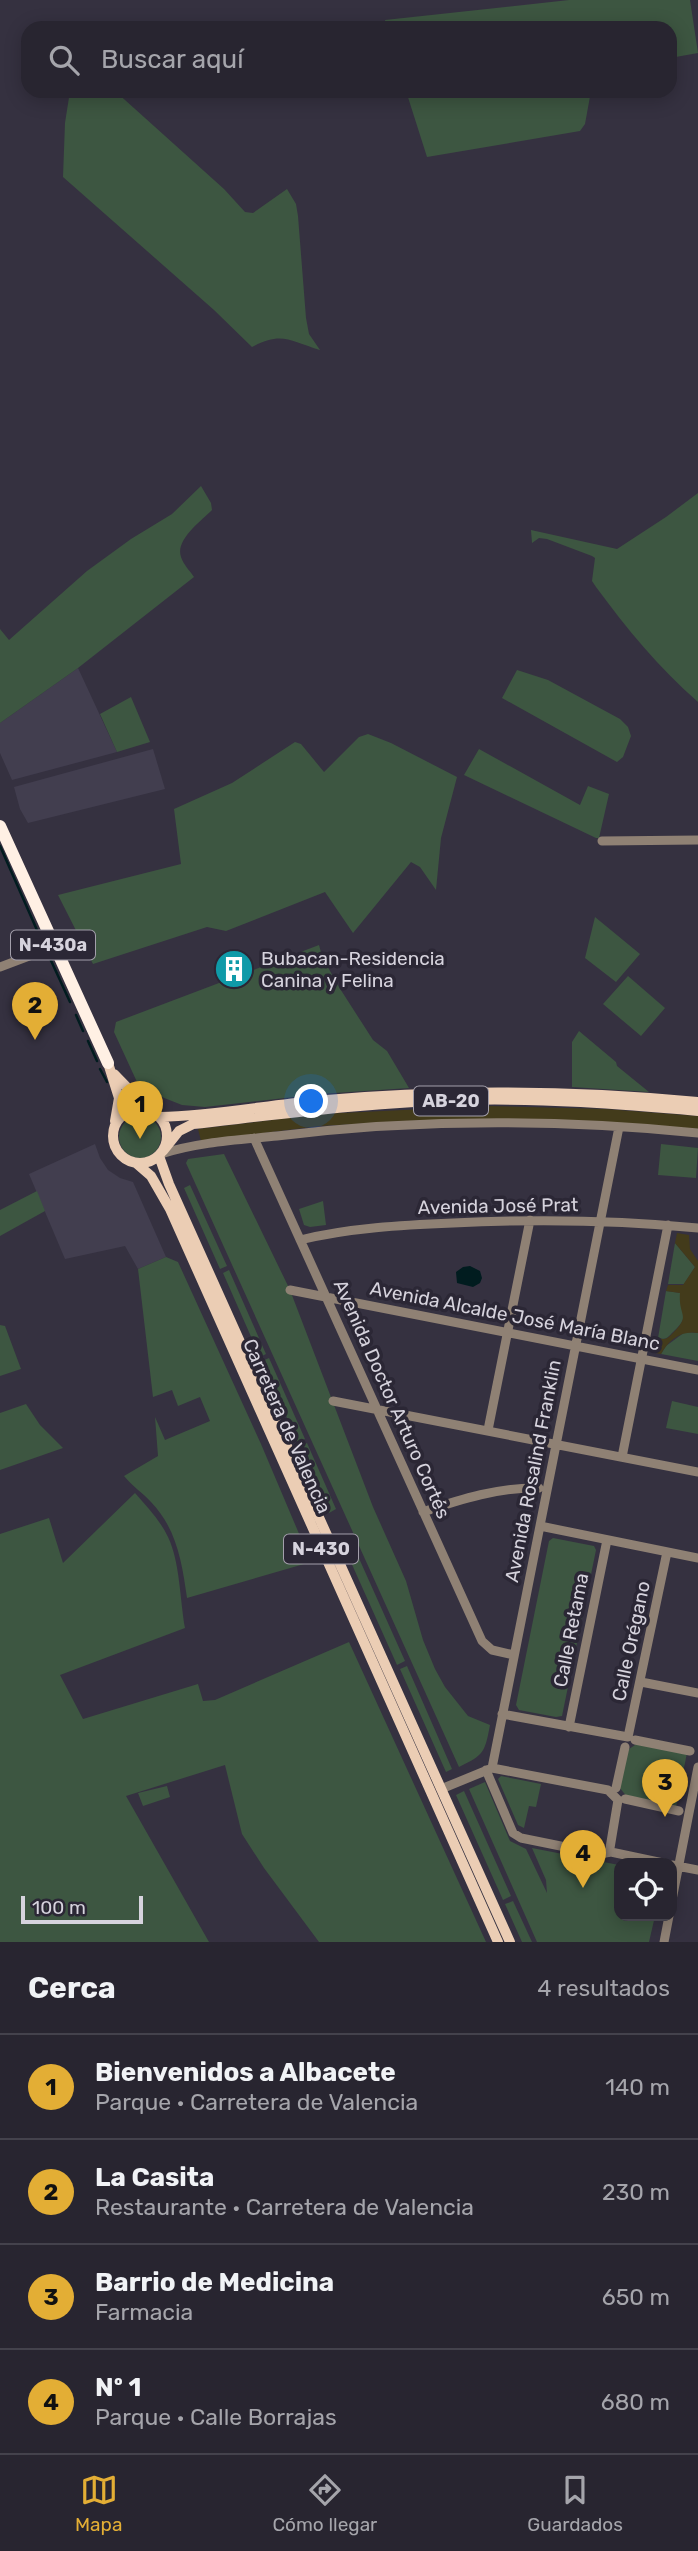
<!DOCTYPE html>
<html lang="es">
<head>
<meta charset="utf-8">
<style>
  :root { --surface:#282530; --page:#34313c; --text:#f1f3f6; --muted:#a5a5ab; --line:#44424c; --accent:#e3ae35 }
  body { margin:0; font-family:Rubik,sans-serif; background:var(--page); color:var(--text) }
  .controls { position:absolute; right:21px; bottom:21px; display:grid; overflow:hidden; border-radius:14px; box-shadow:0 4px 18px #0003 }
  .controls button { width:63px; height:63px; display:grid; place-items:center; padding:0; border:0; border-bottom:2px solid var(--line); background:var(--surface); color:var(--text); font:35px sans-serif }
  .scale { position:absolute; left:21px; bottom:18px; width:122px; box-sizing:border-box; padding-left:7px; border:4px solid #d6d3dd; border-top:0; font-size:19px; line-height:24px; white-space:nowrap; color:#d6d3dd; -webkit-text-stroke:5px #2b2735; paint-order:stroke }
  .you { position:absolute; left:312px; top:1102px; width:24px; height:24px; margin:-18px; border:5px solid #fff; border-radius:50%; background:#1a73e8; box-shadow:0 0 0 10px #1a73e833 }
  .badge { display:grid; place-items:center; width:46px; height:46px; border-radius:50%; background:var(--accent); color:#111; font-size:23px; font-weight:700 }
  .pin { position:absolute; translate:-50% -58px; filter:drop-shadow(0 2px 4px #0008) }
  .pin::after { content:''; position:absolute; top:37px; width:24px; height:21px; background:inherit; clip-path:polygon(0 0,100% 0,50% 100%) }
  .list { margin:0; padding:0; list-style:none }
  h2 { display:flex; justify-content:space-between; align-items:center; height:91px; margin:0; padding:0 28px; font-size:30px }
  h2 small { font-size:23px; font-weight:400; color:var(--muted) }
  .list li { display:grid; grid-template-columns:46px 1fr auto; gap:21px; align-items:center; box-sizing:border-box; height:105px; padding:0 28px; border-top:2px solid var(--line) }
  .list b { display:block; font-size:26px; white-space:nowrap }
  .list p { margin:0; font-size:23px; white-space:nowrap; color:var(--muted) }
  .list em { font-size:23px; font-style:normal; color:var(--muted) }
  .icon { flex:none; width:38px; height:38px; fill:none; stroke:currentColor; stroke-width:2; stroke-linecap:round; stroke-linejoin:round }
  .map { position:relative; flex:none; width:698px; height:1942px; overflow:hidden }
  .search { position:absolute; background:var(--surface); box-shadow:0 4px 18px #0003; left:21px; right:21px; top:21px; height:77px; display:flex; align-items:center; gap:18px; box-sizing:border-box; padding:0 24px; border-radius:21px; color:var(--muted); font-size:26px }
  .sheet { height:511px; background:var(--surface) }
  nav { display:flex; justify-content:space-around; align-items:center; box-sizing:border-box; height:98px; border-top:2px solid var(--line); background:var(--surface); font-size:19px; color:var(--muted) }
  nav a { display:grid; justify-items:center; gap:4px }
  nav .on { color:var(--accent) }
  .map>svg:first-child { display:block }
  .industrial { fill:#423e4f }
  .green { fill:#3d5641 }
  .sand { fill:#433b1b }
  .water { fill:#011c1f }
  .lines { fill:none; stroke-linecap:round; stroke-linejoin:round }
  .stream { stroke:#011c1f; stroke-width:2.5 }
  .minor { stroke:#8f8174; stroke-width:9 }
  .major { stroke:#ebcdb4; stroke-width:10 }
  .highway { stroke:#fff0e4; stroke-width:12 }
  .labels { text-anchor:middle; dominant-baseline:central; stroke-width:7; stroke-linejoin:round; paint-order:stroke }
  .shield { fill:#2b2735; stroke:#a39fab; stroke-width:2 }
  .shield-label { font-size:18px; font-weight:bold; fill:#d6d3dd }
  .poi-label { font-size:19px; fill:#d6d3dd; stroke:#2b2735; text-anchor:start }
  .street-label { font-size:19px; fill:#d6d3dd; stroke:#2b2735 }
</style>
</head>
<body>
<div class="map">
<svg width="698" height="1942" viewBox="0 0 698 1942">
  <rect width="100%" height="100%" fill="#353140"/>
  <path class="industrial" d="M78,668L117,752L12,780L0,753V723Z
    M153,749L165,789L28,823L20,809L14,787Z
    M95,1144L100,1158L108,1170L120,1178L133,1182L166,1257L138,1269L125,1246L65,1259L29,1174Z"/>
  <path class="green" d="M569,0H690L698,53L670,58V28H387L385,20Z
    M70,91H115L224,189L245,212L253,213L287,189L296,204L298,216L306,318L309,334L320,350C290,341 282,331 252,347L214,310L63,177L65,123Z
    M406,91H591L585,124L580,131L427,157Z
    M201,486L211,503L212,510C201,521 175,540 181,557C183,564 190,571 194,577L78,668L0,723V629L9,640L87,571L131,539L172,514Z
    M698,493V702C659,668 627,629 596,587L592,581L595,558L592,556L547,539L539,538L532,543L531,530L617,549L666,517Z
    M517,670L548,680L620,719L628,727L631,736L623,757L617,762L502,698Z
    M131,697L150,742L117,752L100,714Z
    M368,734L391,743L457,777L441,838L436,890L420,867L411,862L353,933L325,892L226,931L207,927L93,964L58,895L181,864L174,809L232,783L295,742L301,744L324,772L359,737Z
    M479,749L580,805L588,786L609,794L599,838H596L464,775Z
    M595,917L640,954L616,982L585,958Z
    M319,945L322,956L337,984L373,1040L387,1051L409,1088L320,1094L205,1107L182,1105L144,1090L137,1082L114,1032L116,1022Z
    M628,976L665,1008L641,1036L603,1004Z
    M579,1031L616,1062L617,1066L649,1092L572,1087V1042Z
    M119 1137a21 21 0 1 1 42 0a21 21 0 1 1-42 0Z
    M661,1144L698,1148L696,1178L658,1175Z
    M224,1154L290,1290L373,1507L406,1581L423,1640L435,1669L445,1687L468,1716L490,1725C485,1752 484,1755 459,1767L186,1163L188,1159Z
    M190,1185L227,1266L220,1269L184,1188Z
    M37,1191L45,1211L0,1236V1210Z
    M323,1201L326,1225L310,1227L304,1225L299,1209Z
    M675,1243L695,1267L684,1284H668Z
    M166,1257L178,1262L261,1444L311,1562L187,1598C182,1563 177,1529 151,1502C143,1493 132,1486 124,1476L158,1456L155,1417L165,1440L210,1421L200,1397L178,1406L172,1390L153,1397L138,1269Z
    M229,1270L266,1354L260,1357L223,1273Z
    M666,1291L681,1293C684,1314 689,1317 673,1332C667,1338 667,1340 658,1338Z
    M0,1325L5,1326L21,1369L0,1376Z
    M685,1332L698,1333V1361L661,1354L666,1346Z
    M269,1358L305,1439L298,1443L262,1361Z
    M672,1401L698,1407V1434L666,1428Z
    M26,1404L40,1425L63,1448L0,1470V1413Z
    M307,1443L336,1509L329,1513L300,1446Z
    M135,1493C147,1507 160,1520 168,1537C180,1562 180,1600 185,1628L60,1675L83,1719L198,1684L203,1701L215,1700L349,1642L486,1942H319L264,1868L242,1834L225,1765L126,1796L209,1942H0V1534L49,1518L63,1563Z
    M349,1536L405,1661L397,1665L341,1540Z
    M553,1538L594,1546L596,1550L562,1716L556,1717L519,1710L516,1705L549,1541Z
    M407,1666L452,1769L446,1772L400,1669Z
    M638,1743L687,1753L676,1807L628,1798L619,1787L626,1751Z
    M501,1776L541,1784L536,1807L529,1806L524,1828L518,1825L498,1779Z
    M485,1782L510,1841L526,1849L547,1893L546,1880L532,1848L619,1865V1916H655L649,1942H537L469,1789Z
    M167,1786L170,1797L143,1806L138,1793Z
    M464,1791L511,1896L503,1900L456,1795Z
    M513,1901L532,1942H522L505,1904Z"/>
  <path class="sand" d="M486,1106L605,1109L698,1116V1129L566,1120H431L319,1126L201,1141L198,1129L321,1114Z
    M677,1233L689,1235L690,1249L698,1261V1333C682,1330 669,1339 661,1354L655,1353L658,1338C665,1340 667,1339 672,1334C692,1314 678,1317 680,1293L666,1291L668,1285H683L695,1267L675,1243Z"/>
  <path class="water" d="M470,1266L480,1271L482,1278L480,1283L473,1287L457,1283L456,1272L463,1267Z"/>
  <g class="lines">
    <path class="stream" d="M0,846L44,946
      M48,954L70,1002
      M76,1015L83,1031
      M88,1041L97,1061
      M100,1069L107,1082"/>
    <path class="minor" d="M602,841L698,840
      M0,967L53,947
      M254,1138L482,1641L492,1650L514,1655
      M161,1154C198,1142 238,1140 277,1136C416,1119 558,1119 698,1133
      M300,1240C349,1228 402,1225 453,1223C535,1219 616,1220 698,1228
      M290,1290L698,1370
      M333,1401L698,1472
      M488,1430L530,1220
      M622,1457L668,1225
      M423,1512C461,1499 500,1487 539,1488
      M540,1526L698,1558
      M641,1682L698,1693
      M502,1714L628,1737L667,1552
      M569,1727L607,1540
      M635,1740L690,1751
      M492,1768L619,1127
      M492,1768L608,1790L618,1800L610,1848L611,1852
      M486,1770L513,1833L521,1838L600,1854L611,1852L663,1863
      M616,1788L625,1747
      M441,1789L490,1769
      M625,1799L679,1811
      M672,1865L698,1870
      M672,1900L698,1767
      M664,1942L669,1916"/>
    <path class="major" d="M108,1063L119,1098L115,1121
      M114,1074L149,1110
      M113 1136a27 27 0 1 1 54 0a27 27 0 1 1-54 0Z
      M160,1117C212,1116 263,1106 314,1101C442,1089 570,1090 698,1102
      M163,1151L179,1131L193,1124C283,1114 373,1102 464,1100C542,1098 620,1104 698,1111
      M159,1156L169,1184L510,1942
      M136,1163L151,1176L170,1209L498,1942"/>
    <path class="highway" d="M0,826L108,1063"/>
  </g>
  <defs>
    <g id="building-disc" transform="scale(2.0125)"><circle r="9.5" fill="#0f9aa8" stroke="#2b2735"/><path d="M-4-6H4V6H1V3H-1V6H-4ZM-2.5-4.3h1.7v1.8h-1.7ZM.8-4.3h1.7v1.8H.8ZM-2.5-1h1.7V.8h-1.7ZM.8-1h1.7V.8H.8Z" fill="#fff"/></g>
  </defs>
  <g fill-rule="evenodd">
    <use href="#building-disc" x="234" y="969"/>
  </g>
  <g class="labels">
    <g class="shield">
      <rect x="11" y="930.5" width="84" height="29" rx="5"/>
      <rect x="414" y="1086.5" width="74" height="29" rx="5"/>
      <rect x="284" y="1534.5" width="74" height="29" rx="5"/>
    </g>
    <g class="shield-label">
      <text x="53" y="945">N-430a</text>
      <text x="451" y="1101">AB-20</text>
      <text x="321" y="1549">N-430</text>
    </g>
    <g class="poi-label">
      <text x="261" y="958">Bubacan-Residencia<tspan x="261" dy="22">Canina y Felina</tspan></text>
    </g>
    <g class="street-label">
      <text transform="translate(498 1206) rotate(-1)">Avenida José Prat</text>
      <text transform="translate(515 1316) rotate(11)">Avenida Alcalde José María Blanc</text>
      <text transform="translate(392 1399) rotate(66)">Avenida Doctor Arturo Cortés</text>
      <text transform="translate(287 1426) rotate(66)">Carretera de Valencia</text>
      <text transform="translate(533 1471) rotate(-79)">Avenida Rosalind Franklin</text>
      <text transform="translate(571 1630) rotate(-79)">Calle Retama</text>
      <text transform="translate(631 1641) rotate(-78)">Calle Orégano</text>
    </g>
  </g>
</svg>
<div class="controls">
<button><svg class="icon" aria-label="locate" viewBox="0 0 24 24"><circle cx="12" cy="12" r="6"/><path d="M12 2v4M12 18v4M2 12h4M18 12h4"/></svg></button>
</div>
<div class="scale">100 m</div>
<div class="you"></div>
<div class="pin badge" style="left:140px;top:1139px">1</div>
<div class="pin badge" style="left:35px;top:1040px">2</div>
<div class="pin badge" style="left:665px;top:1817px">3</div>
<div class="pin badge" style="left:583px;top:1888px">4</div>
<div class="search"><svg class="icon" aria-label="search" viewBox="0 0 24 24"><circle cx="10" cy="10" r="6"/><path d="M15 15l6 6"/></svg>Buscar aquí</div>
</div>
<section class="sheet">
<h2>Cerca<small>4 resultados</small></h2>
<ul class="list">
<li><span class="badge">1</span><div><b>Bienvenidos a Albacete</b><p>Parque · Carretera de Valencia</p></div><em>140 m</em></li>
<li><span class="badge">2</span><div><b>La Casita</b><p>Restaurante · Carretera de Valencia</p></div><em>230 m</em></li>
<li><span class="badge">3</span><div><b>Barrio de Medicina</b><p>Farmacia</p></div><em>650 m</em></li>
<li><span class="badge">4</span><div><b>Nº 1</b><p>Parque · Calle Borrajas</p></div><em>680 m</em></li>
</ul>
</section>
<nav>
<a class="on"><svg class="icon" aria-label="map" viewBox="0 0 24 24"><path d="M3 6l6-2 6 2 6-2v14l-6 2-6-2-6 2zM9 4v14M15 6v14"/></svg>Mapa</a>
<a><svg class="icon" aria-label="directions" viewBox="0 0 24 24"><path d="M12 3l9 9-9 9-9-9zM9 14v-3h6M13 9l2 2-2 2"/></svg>Cómo llegar</a>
<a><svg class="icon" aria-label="saved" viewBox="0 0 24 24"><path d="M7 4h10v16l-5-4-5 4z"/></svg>Guardados</a>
</nav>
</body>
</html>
